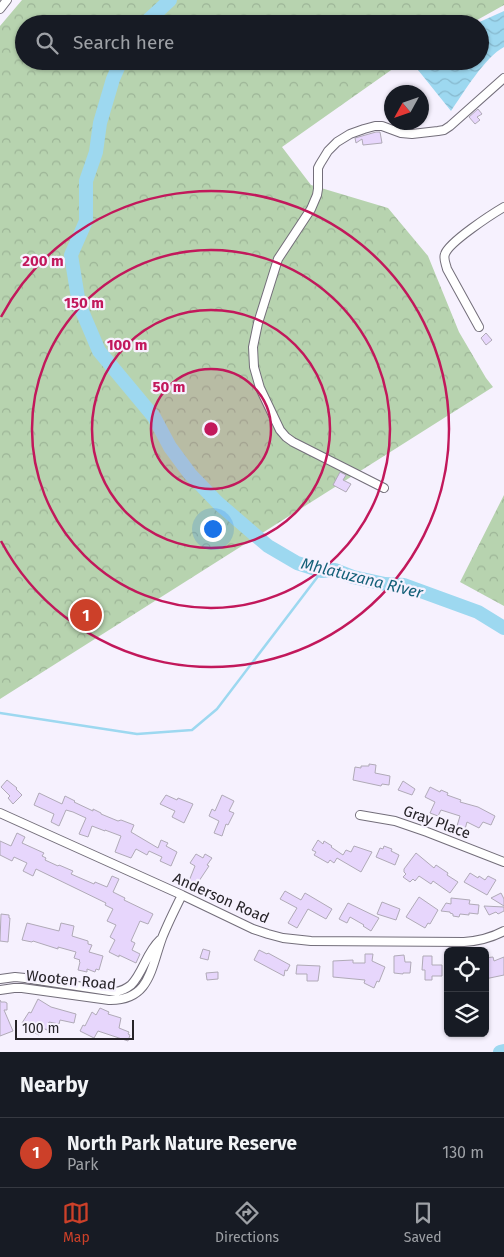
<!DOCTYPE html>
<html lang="en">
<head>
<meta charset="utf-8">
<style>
  :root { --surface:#171b24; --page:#20242c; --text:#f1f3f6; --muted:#9ea1a6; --line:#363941; --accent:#cc4029 }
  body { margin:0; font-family:"Fira Sans",sans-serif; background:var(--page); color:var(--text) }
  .controls { position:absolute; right:15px; bottom:15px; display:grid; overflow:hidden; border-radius:8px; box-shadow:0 1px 4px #0004 }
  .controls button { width:45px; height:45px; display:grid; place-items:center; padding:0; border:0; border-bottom:1px solid var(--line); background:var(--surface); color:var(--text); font:25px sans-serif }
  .compass { position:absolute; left:384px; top:85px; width:45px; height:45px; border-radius:50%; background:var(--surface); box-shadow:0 1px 4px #0004; rotate:230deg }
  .scale { position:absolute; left:15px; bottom:12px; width:119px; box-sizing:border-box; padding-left:5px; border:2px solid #272429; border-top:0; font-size:14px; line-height:18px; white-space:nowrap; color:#272429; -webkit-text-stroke:4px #f6f1fe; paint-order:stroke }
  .you { position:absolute; left:212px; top:528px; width:18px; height:18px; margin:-12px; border:4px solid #fff; border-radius:50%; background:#1a73e8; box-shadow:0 0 0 8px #1a73e833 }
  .badge { display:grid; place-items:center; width:32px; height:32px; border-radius:50%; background:var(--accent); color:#fff; font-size:16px; font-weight:700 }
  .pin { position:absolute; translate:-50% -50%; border:2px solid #fff; box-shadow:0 1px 5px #0006 }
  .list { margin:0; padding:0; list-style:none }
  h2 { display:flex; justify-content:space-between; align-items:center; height:65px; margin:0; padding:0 20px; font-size:21px }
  h2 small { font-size:16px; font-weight:400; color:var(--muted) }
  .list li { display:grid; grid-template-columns:32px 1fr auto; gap:15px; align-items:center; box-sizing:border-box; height:70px; padding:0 20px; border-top:1px solid var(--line) }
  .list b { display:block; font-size:19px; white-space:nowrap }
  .list p { margin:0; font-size:16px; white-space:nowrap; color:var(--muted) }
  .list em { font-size:16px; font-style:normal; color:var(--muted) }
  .icon { flex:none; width:28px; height:28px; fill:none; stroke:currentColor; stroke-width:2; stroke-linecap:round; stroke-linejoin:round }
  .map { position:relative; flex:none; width:504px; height:1052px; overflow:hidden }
  .search { position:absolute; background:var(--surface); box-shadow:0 1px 4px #0004; left:15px; right:15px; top:15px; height:55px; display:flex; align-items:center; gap:12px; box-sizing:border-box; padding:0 18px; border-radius:28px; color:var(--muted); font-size:19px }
  .sheet { height:135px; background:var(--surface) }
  nav { display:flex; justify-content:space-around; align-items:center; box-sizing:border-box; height:70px; border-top:1px solid var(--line); background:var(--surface); font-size:14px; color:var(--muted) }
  nav a { display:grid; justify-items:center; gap:2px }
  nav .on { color:var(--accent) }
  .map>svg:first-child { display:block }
  .forest { fill:url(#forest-crowns) }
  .water { fill:url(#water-waves) }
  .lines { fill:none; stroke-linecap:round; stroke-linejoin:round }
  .stream { stroke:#9dd8f0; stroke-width:2.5 }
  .river { stroke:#9dd8f0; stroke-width:14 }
  .building { fill:#e7d6fc; stroke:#b0aab7 }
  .minor-casing { stroke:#736e7a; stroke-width:10 }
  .minor { stroke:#fff; stroke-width:8 }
  .ring { fill:none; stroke:#c2185b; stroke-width:2.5 }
  .labels { text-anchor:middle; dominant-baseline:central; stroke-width:4.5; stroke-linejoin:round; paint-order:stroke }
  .street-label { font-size:15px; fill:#272429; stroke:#f6f1fe }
  .water-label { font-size:16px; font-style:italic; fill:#156179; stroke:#f6f1fe }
  .centre { fill:#c2185b; stroke:#f6f1fe; stroke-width:2.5 }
  .ring-label { font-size:15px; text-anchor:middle; font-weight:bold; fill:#c2185b; stroke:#f6f1fe; stroke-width:4.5; stroke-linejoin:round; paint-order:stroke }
</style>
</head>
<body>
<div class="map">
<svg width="504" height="1052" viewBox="0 0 504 1052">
  <defs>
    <pattern id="forest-crowns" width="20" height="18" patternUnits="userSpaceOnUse" patternTransform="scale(1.25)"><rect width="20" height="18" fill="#b7d3af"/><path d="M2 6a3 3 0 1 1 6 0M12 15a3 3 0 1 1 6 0" fill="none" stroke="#9db597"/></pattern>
    <pattern id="water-waves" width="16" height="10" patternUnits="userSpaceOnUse" patternTransform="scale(1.25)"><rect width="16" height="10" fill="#9dd8f0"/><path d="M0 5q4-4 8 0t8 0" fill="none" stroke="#87b9ce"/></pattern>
  </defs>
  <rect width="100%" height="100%" fill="#f6f1fe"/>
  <path class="forest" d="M22,0H504V5L470,24H24V61H404L282,147L311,185L388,208L428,256L459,332L486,378L493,387L0,699V26Z
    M504,495V606L460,582Z"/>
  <path class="water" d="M504,11V47C485,57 464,92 451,111L414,65L417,61H480V24H475Z"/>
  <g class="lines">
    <path class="stream" d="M0,713L137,734L192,730L217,709L322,571"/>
    <path class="river" d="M144,24L170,0
      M121,61L113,79L100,123L96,152L86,181V221L71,255L79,304L99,351L154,417L170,447L190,474L218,503L268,546L297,563L322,571L335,570L353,577L385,584L404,585L478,612L504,628
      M500,1052L504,1051"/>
  </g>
  <path class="building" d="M478,109L482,114L477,117L480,120L475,124L469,117Z
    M376,132H380L382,143L363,145L362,139L356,143L355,138Z
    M486,333L492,340L486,345L481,338Z
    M340,472L346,475L343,480L351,484L346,492L333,485Z
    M369,764L376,765L375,773L390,776L389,785L382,784L381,786L353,780L355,767L361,768V766H369Z
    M7,780L17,788L16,789L22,795L13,804L8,798L10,796L1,787Z
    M403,781L415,789L412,795L398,790Z
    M430,787L440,792L441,790L448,793L447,795L461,800L460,802L478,807L495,816L491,825L483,822L479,828L467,822L465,829L457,826L460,816L441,810L438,816L430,813L435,802L425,797Z
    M39,793L62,804L65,796L75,801L74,802L93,811V809L101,813V814L118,821L121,820L134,825L131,832L158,848L161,840L168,843L166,846L177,852L171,866L160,861L162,857L149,851L147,855L136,849L131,858L115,852L121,836L105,830V831L92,826L88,837L79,834L86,818L73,812L66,810L59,826L51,822L54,814L34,805Z
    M166,795L177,800L178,798L193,804L184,823L172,817L175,811L160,804Z
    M222,795L234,801L229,811L234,813L228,825L226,824L222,836L214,833L219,821L209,816L212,809L215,811Z
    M17,833L25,837L22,843L44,853L42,856L46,858L45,860L58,866L59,865L73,871L71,874L94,884L95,882L107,887L112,876L119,879L113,892L125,898L124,900L153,914L148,924L140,921L131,941L135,943L132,950L140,954L136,963L119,955V957L109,952L115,940L110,937L116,925L107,921L113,909L105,905L106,903L36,869L33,876L23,871L27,863L14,857L12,861L0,855V841L11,846Z
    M318,840L323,844L324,841L332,846L331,847L343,855L346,850L351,852L354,846L372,852L361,872L337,858L334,863L330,860L328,863L314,855L316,852L312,850Z
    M384,846L392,849L391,851L399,855L395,865L376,857L380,848L383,849Z
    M416,853L434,868L436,865L448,873L447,875L458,882L450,893L433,881L431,884L419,876L415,881L413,879L410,882L403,877L406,874L404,872V869Z
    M196,854L203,858L205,854L212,858L207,865L209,866L197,884L189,881L195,866L190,863Z
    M470,873L478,878L479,876L485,880L488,876L496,880L487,895L464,882Z
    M285,891L301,900L305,893L332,909L326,919L308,909L297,928L288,923L297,908L280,899Z
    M501,893L504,899V906L491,898Z
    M419,897L438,910L430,924L428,923L425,928L406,917Z
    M451,898L470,900L469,904L479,905L478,914L469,913V915L460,914L459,917L453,916V914L450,913V912L441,911L446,903L451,904Z
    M382,902L400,909L396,920L377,914Z
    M348,903L379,918L371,931L363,926L364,925L350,917L347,923L339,919Z
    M484,906L504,907V911L498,914L496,912L489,915Z
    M1,914L9,915V918H10L8,942L0,941Z
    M27,923L59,931L61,923L74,926L72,936L88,941V944L92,945L89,952L103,956L99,970L96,969L95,972L87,969V972L78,970L80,962L79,961L80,960L74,958L76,952L58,947V949L33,941L32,942L22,940Z
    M203,949L210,951L208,960L200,958Z
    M259,950L267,954L268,953L290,965L287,971L285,970L284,976L254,960Z
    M365,954H373L372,961L385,967L379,982L377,981L374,988L364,983L365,980L333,977V961L353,960V963H365Z
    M404,955L405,962H411L410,973H403V974L394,973V956Z
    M423,956H432V965H442V976H432V980H425V970H422Z
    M493,957L494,961L504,957V975L485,979V967H487L485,958Z
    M297,965L320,966L318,981H307V974H296Z
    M218,972V979L207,980L206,973Z
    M38,999L51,1007L76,1014L74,1023L60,1020L59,1024L49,1022L47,1030L43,1028L39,1035L31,1031L32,1029L22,1023L29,1012L31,1013Z
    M0,1000L1,1002H5L7,1003V1010H4L13,1031L0,1036Z
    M100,1008L109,1012L108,1014L121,1018L119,1028L129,1032L128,1034L130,1035L128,1041L98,1031L94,1038L80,1031L83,1025L85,1026L92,1012L96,1015Z"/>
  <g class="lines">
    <g class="minor-casing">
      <path id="minor" d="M0,9L7,0
        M479,327L447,269C446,264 443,259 445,254C449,242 492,214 504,207
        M384,488L293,442L286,437L280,430L260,388L254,367L253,347L258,323L278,259L311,209L317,195L318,189V168L320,164L328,151L337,142L350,134L364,129L375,126H382L401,133L412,134L438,131L444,130L450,126L504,78
        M0,813L182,895L253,929L268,934L283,938L311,941L464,942C478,941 491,938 504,931
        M360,815L395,821L427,832L504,862
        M0,979L15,977L25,978L116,992C121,991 126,989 131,985C143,973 146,953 160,940
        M0,990L14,988H22L109,1000C150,1001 151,968 162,938C168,923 175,909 182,895"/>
    </g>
    <use href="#minor" class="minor"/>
  </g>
  <circle cx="211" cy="429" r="60" fill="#c2185b" fill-opacity=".12"/>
  <g class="ring">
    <circle cx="211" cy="429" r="60"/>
    <circle cx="211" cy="429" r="119"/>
    <circle cx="211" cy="429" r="179"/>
    <path d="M1 317A238 238 0 1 1 1 541"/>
  </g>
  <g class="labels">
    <g class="street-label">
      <text transform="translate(437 822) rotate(20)">Gray Place</text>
      <text transform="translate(221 898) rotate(24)">Anderson Road</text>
      <text transform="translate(71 980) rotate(6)">Wooten Road</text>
    </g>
    <g class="water-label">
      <text transform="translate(362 578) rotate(14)">Mhlatuzana River</text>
    </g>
  </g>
  <circle cx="211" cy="429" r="8" class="centre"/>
  <g class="ring-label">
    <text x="43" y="266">200 m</text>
    <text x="84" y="308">150 m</text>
    <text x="127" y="350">100 m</text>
    <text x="169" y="392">50 m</text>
  </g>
</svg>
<div class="controls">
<button><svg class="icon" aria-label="locate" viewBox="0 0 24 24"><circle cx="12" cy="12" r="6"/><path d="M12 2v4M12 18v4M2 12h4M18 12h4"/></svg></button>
<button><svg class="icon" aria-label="layers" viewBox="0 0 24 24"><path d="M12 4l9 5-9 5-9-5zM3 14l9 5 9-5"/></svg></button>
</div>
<svg class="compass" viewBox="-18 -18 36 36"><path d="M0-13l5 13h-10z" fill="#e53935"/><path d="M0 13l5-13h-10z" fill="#9ea1a6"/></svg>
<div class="scale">100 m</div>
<div class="you"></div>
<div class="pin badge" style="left:86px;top:615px">1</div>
<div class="search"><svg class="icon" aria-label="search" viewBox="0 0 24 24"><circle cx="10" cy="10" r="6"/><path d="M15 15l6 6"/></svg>Search here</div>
</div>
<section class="sheet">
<h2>Nearby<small></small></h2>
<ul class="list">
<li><span class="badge">1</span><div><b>North Park Nature Reserve</b><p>Park</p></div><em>130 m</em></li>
</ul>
</section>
<nav>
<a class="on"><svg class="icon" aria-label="map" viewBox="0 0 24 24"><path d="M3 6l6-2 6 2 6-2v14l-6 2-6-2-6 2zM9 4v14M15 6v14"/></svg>Map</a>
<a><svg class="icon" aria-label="directions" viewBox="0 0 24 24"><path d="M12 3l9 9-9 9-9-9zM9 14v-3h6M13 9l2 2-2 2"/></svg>Directions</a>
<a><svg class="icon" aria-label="saved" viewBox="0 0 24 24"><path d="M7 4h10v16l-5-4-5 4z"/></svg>Saved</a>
</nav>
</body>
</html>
